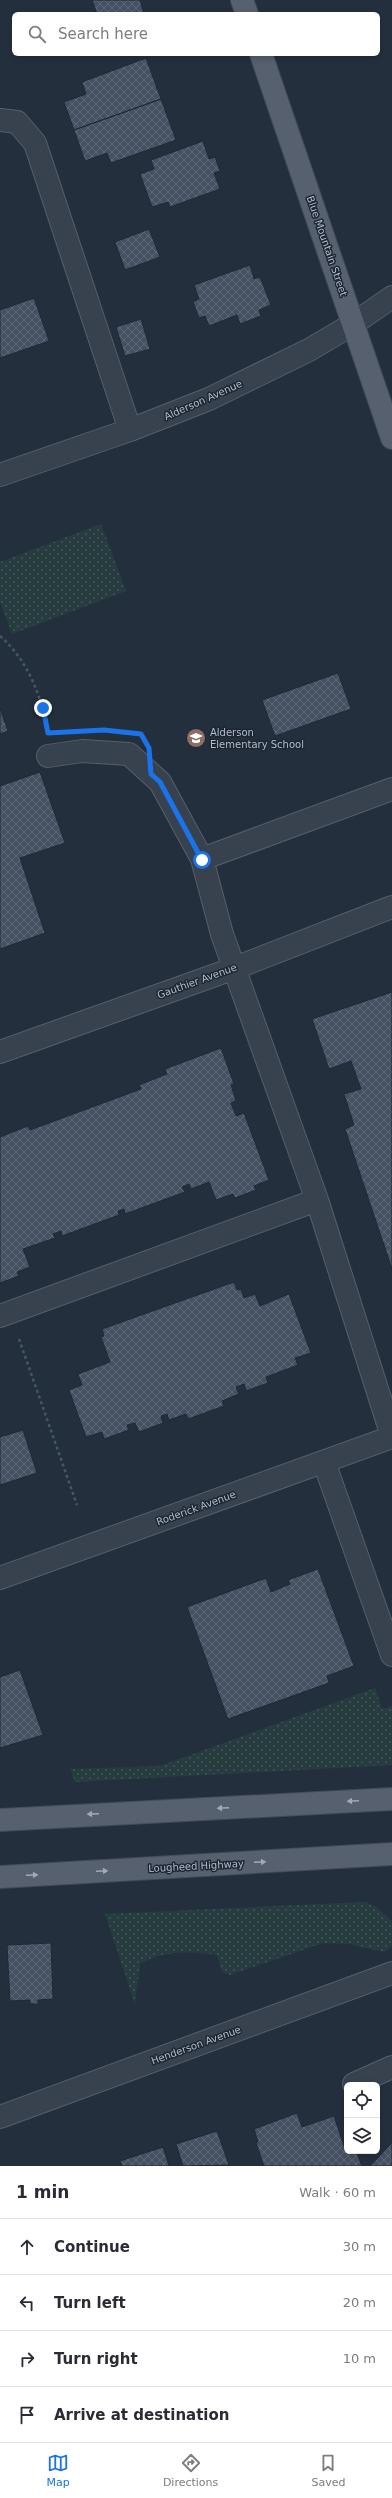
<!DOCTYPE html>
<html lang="en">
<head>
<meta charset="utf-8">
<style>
  :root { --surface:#fff; --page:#f2f2f3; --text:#2b2b33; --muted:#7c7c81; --line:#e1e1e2; --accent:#1a73e8 }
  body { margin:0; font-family:"DejaVu Sans",sans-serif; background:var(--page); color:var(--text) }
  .controls { position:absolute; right:12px; bottom:12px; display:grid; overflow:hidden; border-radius:6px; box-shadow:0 2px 6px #0003 }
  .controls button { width:36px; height:36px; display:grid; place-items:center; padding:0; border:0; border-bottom:1px solid var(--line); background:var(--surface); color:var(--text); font:20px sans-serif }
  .stop { position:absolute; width:12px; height:12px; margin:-9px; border:3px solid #1a73e8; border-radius:50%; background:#fff }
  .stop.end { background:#1a73e8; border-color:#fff; box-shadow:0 1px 4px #0008 }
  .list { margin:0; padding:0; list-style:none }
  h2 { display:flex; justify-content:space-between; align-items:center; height:52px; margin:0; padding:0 16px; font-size:17px }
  h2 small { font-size:13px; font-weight:400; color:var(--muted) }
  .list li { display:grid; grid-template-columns:26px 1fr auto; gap:12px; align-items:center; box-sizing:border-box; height:56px; padding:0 16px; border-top:1px solid var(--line) }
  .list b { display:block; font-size:15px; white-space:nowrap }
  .list em { font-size:13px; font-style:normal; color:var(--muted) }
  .icon { flex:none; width:22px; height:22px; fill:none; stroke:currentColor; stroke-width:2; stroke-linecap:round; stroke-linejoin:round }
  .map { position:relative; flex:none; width:392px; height:2166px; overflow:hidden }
  .search { position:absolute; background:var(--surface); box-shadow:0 2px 6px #0003; left:12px; right:12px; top:12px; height:44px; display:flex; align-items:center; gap:10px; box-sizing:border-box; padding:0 14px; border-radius:6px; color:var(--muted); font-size:15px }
  .sheet { height:276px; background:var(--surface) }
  nav { display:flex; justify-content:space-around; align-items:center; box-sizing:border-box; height:56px; border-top:1px solid var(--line); background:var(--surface); font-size:11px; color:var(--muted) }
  nav a { display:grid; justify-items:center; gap:2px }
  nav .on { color:var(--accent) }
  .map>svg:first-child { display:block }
  .grass { fill:url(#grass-dots) }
  .building { fill:url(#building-cross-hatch); stroke:#1f2835 }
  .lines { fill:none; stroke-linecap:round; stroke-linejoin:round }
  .minor-casing { stroke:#565f6c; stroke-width:24 }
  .major-casing { stroke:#414a57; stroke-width:24 }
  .path { stroke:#44595c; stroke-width:2.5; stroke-dasharray:3 3; stroke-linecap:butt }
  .minor { stroke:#38414e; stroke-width:22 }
  .major { stroke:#56606e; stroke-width:22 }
  .oneway { fill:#a1aab7 }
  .route { stroke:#1a73e8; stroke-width:5 }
  .labels { text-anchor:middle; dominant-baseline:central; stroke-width:3; stroke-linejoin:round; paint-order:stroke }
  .street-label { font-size:10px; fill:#b4bcc9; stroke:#1d2633 }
  .poi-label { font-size:10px; fill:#b4bcc9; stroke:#1d2633; text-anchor:start }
</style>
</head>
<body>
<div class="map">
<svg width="392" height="2166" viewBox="0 0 392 2166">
  <defs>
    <pattern id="grass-dots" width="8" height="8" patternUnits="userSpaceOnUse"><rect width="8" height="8" fill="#263c3f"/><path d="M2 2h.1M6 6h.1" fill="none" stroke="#435659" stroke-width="1.8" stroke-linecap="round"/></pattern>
    <pattern id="building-cross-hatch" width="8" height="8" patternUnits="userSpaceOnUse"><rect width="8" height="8" fill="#455162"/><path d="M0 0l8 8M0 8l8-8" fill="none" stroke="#5d6877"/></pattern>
  </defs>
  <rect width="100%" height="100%" fill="#242f3e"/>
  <path class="grass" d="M101,524L126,591L12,634L0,602V562Z
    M375,1688L382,1709L392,1706V1765L75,1782L70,1769L160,1766Z
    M365,1902L375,1906L392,1921V1947L384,1952L349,1944L323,1943L230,1975L222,1972L217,1955C189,1951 165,1950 140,1964L135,2004L105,1914Z"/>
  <path class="building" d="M92,0H140L144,14H97Z
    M146,58L161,99L74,130L64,102L86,94L82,82Z
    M161,99L176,140L111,163L107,153L85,161L74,130Z
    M203,141L209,159L215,157L220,171L214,173L220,189L170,207L168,202L152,207L140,174L154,169L151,160Z
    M149,229L160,257L125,270L115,242Z
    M250,265L254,279L260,277L271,305L259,310L261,316L240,324L237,315L209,326L205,316L199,318L193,302L199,299L194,285Z
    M34,298L49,341L0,358V310Z
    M141,319L150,349L125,356L116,327Z
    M338,673L351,709L275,736L262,700Z
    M0,708L8,731L0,734Z
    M40,772L65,843L20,858L45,933L0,949V786Z
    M392,992V1269L345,1129L354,1125L344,1094L361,1089L351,1061L329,1069L312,1019Z
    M221,1048L234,1084L231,1085L236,1101L231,1103L236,1116L244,1113L269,1180L254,1186L256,1190L235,1198L233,1194L216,1200L209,1182L191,1189L189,1184L182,1187L185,1192L125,1214L124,1209L118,1211L119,1215L62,1236L61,1231L53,1234L55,1238L23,1249L30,1267L17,1272L19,1276L0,1283V1137L28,1126L30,1130L141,1089L139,1085L167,1074L165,1069Z
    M234,1282L237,1290L241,1289L244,1298L255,1294L260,1306L289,1294L311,1353L295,1358L298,1365L266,1377L268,1383L246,1391L244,1384L236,1387L239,1394L222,1401L224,1406L188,1419L186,1414L169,1420L167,1414L161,1416L163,1423L139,1432L135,1423L127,1425L129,1430L104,1439L102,1432L86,1437L69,1390L82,1385L78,1374L110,1362L101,1337L104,1336L102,1329Z
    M23,1430L37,1473L0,1485V1437Z
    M318,1569L354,1666L327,1676L329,1683L228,1719L187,1607L266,1578L271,1592L290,1584L288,1580Z
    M20,1670L43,1735L0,1748V1677Z
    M51,1943L53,1999L38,2000V2004H30V2000L10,2001L7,1945Z
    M297,2113L302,2127L334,2116L345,2149L347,2148V2151H356L362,2166H264L256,2143L258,2142L254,2129Z
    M217,2131L229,2165L183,2166L176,2144Z
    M392,2143V2166H370Z
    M163,2147L169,2166H122L120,2161Z"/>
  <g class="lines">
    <g class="minor-casing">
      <path id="minor" d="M0,120L17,122L35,143L130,430
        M0,475L130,430L209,399L309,350L353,324L392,297
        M48,756L82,751L129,754L160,782L202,859
        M392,789L202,859L222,934L317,1200L392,1436
        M0,1052L235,968L392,907
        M0,1316L317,1200
        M324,1462L392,1655
        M0,1578L392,1437
        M354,2084L392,2067
        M0,2117L392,1973"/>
    </g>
    <g class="major-casing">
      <path id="major" d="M242,0L247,14
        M261,54L392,438
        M0,1820L392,1799
        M0,1877L392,1854"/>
    </g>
    <path class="path" d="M0,636C28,661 40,693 47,728
      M19,1339L77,1505"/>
    <use href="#minor" class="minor"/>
    <use href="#major" class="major"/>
  </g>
  <defs><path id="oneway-solid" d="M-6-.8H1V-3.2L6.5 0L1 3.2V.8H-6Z"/></defs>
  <g class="oneway">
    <use href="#oneway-solid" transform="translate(353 1801) rotate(177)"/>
    <use href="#oneway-solid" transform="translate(223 1808) rotate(177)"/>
    <use href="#oneway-solid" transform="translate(93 1814) rotate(177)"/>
    <use href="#oneway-solid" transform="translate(260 1862) rotate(-3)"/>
    <use href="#oneway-solid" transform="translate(102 1871) rotate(-3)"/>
    <use href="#oneway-solid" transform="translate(32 1875) rotate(-3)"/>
  </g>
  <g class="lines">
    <path class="route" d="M43,708L48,733L104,730L141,734L149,748L151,774L160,782L202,860"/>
  </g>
  <defs>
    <g id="school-disc" transform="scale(1)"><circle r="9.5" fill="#8d6e63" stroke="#1d2633"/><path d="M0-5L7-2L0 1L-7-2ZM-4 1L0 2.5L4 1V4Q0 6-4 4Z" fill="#fff"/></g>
  </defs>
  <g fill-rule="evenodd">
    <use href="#school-disc" x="196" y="738"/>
  </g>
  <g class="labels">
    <g class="street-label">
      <text transform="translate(327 246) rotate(71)">Blue Mountain Street</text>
      <text transform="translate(203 400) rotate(-24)">Alderson Avenue</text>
      <text transform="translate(197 981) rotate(-20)">Gauthier Avenue</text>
      <text transform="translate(196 1508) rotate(-20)">Roderick Avenue</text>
      <text transform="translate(196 1866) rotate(-3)">Lougheed Highway</text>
      <text transform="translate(196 2045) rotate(-20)">Henderson Avenue</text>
    </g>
    <g class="poi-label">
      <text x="210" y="732">Alderson<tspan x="210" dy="12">Elementary School</tspan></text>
    </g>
  </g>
</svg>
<div class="controls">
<button><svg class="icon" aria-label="locate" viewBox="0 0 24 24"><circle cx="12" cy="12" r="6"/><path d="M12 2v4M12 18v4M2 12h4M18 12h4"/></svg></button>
<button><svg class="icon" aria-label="layers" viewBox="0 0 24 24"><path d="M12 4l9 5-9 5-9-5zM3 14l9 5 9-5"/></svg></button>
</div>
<div class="stop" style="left:202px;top:860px"></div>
<div class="stop end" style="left:43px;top:708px"></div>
<div class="search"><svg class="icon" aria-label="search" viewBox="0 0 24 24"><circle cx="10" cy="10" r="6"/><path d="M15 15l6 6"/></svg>Search here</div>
</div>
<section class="sheet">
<h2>1 min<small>Walk · 60 m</small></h2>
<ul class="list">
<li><svg class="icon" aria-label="ahead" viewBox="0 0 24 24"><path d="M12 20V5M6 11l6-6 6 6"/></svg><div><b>Continue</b></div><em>30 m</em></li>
<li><svg class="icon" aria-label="left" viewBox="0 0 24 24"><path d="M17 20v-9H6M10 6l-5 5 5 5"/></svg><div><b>Turn left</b></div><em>20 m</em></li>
<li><svg class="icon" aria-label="right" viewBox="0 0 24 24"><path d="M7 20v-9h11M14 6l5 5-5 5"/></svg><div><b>Turn right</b></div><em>10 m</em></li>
<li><svg class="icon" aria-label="arrive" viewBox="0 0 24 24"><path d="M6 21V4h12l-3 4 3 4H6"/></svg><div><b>Arrive at destination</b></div></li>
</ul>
</section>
<nav>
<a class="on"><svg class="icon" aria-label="map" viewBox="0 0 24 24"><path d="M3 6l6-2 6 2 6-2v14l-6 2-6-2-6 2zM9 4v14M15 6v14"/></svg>Map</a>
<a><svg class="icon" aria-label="directions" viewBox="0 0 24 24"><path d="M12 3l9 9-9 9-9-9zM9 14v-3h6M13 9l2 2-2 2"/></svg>Directions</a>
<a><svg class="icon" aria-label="saved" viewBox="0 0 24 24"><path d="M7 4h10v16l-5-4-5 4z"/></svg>Saved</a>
</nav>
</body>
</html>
